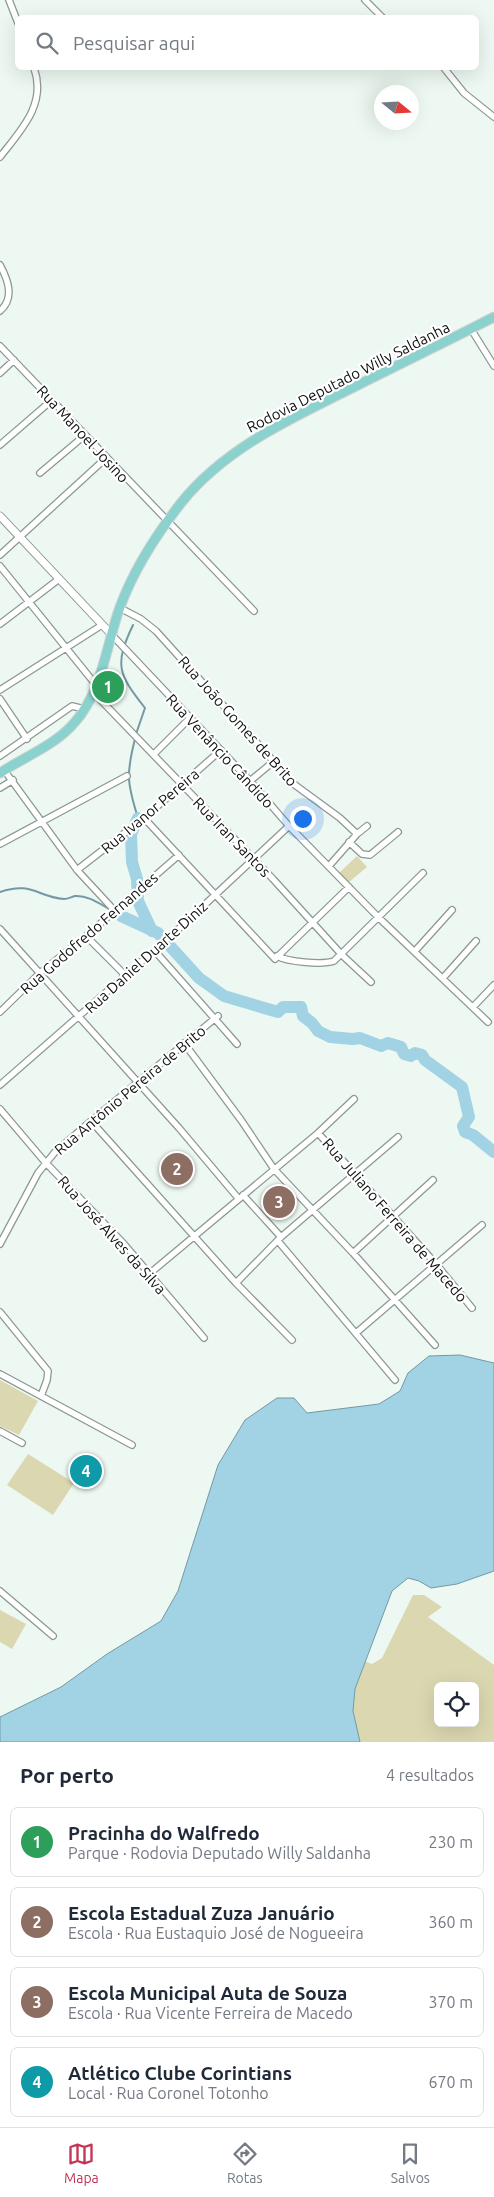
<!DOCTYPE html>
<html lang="pt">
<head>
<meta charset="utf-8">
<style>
  :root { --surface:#fff; --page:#f6f6f7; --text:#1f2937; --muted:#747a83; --line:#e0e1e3; --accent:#c43454 }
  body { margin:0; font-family:Ubuntu,sans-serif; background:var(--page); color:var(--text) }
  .controls { position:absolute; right:15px; bottom:15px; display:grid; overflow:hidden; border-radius:8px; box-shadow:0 5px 20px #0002 }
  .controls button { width:45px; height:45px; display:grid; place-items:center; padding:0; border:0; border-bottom:1px solid var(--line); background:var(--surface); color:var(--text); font:25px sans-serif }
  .compass { position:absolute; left:374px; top:85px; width:45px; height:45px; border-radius:50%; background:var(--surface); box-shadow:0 5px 20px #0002; rotate:108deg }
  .you { position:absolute; left:302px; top:818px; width:18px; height:18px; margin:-12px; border:4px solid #fff; border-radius:50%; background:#1a73e8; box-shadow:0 0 0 8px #1a73e833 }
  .badge { display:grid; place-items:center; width:32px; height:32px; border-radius:50%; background:var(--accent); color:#fff; font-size:16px; font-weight:700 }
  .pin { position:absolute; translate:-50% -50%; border:2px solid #fff; box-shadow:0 1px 5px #0006 }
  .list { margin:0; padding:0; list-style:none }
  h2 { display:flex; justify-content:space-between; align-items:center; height:65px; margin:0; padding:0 20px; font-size:21px }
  h2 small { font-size:16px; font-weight:400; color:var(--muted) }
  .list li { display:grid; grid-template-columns:32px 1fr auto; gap:15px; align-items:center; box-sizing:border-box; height:70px; margin:0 10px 10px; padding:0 10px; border:1px solid var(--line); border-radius:8px }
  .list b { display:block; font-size:19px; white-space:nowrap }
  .list p { margin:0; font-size:16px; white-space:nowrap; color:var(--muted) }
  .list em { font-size:16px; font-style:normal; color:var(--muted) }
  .icon { flex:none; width:28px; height:28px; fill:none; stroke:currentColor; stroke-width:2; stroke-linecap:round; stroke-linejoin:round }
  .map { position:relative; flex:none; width:494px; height:1742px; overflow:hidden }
  .search { position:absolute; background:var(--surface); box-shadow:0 5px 20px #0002; left:15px; right:15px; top:15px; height:55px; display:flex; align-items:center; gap:12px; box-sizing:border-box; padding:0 18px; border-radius:8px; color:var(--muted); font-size:19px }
  .sheet { height:385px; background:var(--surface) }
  nav { display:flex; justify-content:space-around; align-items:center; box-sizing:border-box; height:70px; border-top:1px solid var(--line); background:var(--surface); font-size:14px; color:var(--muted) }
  nav a { display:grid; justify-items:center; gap:2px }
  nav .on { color:var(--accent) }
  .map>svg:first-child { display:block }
  .green { fill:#dbd7b0; fill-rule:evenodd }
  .water { fill:#a1d3e4; stroke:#7599a4 }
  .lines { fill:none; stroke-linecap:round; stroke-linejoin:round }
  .stream { stroke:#7599a4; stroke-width:2 }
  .river { stroke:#a1d3e4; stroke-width:12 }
  .minor-casing { stroke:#8d9892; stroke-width:8 }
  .tertiary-casing { stroke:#8d9892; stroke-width:9 }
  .primary-casing { stroke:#d3d4d4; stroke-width:11 }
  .minor { stroke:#fff; stroke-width:5.5 }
  .tertiary { stroke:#fff; stroke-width:7 }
  .primary { stroke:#8bd1ce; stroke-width:9 }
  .labels { text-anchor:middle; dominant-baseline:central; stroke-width:4.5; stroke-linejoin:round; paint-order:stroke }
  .street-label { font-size:15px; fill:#0d110f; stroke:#fff }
</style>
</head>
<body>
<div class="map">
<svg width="494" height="1742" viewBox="0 0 494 1742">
  <rect width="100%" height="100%" fill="#ecf8f1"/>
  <path class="green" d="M357,856L367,867L348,883L338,874Z
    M0,1380L38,1401L19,1435L0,1426Z
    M28,1454L74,1483L53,1515L7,1485Z
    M413,1595H424L442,1607L428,1617L494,1665V1742H360L353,1711L355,1689L364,1661L372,1664L382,1658ZM438,1686H475V1723H438Z
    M0,1610L26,1624L12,1649L0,1642Z"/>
  <path class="water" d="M460,1355L494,1363V1571L457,1584L431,1588L419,1581L408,1578L392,1591L355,1689L353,1711L360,1742H0V1717L61,1687L107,1654L161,1621L178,1591L218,1465L245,1420L277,1398H294L307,1413L379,1404L400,1391L408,1373L429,1356Z"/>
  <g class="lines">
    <path class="stream" d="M133,625C114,665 118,674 145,708L136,734
      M135,739C126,774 127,783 138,818
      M0,892C32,881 37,897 64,899C68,899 71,897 75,896C88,895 100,904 111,910
      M115,912L121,916"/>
    <path class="river" d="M138,818L131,834L132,862L137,879L138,901L152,931
      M121,916L158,933L199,978L224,996L278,1012L283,1007H301L303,1016L312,1023L318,1031L330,1037L353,1039L360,1038L381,1046L388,1043L401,1047L404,1054L411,1056L415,1053L422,1055L425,1060L462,1087L469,1117L463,1126L465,1132L473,1135L494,1152"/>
    <g class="minor-casing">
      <path id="minor" d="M9,0L18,23
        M365,0L383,18
        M444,68L464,93L494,117
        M0,157C21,130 47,104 34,68
        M0,265C8,280 15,298 0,311
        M471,329L494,366
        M0,346L254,611
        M0,373L14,360
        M0,445L52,400
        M40,473L84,436
        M0,555L106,458
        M0,566L96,685
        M120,608L141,619L156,631L295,785L340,818L357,834
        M0,624L59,579
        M112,635L250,781L289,826L378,917L488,1022
        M0,690L102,625
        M93,692L273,879L342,955L371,982
        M0,699L27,739
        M154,754L190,718
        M0,756L72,706L84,709
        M4,770L77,870L114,910
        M250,781L273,762
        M0,788L13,780
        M144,818L275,959L349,887
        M349,842L362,854L370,855L398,832
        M0,844L127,776
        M329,866L357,834L367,826
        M77,870L144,818L221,750
        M0,929L179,1128L238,1198
        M86,936L125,975
        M154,950L237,1044
        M415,951L452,910
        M277,956C288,962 322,965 334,961L423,873
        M443,978L476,941
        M473,1007L494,985
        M0,1012L40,973L86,936L179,855
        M184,1043L241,1120L274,1169L353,1253L435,1345
        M0,1085L183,925L289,826
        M0,1109L45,1162L124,1244L204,1338
        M91,1121L236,1283L292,1340
        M318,1133L436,1264L472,1308
        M243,1195L281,1237
        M278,1241L395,1380
        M0,1244L38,1173L55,1152L91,1121L218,1016
        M353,1253L433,1180
        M149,1274L318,1133L354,1099
        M236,1283L281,1237L398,1137
        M0,1312L48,1371L47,1380L41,1396
        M356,1333L482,1225
        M0,1374L132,1445
        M0,1431L22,1443
        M0,1591L53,1636"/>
    </g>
    <g class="tertiary-casing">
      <path id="tertiary" d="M0,516L112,635"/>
    </g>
    <g class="primary-casing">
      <path id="primary" d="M0,773C24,757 56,745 75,722C103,690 106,645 120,607C134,569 156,535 181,503C224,449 288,420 348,390C397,365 446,342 494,317"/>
    </g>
    <use href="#minor" class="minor"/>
    <use href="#tertiary" class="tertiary"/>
    <use href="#primary" class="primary"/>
  </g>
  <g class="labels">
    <g class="street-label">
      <text transform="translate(348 377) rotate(-27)">Rodovia Deputado Willy Saldanha</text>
      <text transform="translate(83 434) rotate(47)">Rua Manoel Josino</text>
      <text transform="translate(238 721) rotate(48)">Rua João Gomes de Brito</text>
      <text transform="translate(220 751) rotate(47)">Rua Venâncio Cândido</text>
      <text transform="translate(150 811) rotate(-40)">Rua Ivanor Pereira</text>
      <text transform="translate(232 837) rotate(46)">Rua Iran Santos</text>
      <text transform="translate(89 933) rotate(-41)">Rua Godofredo Fernandes</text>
      <text transform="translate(146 957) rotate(-42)">Rua Daniel Duarte Diniz</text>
      <text transform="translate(130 1090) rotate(-40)">Rua Antônio Pereira de Brito</text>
      <text transform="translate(395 1220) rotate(49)">Rua Juliano Ferreira de Macedo</text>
      <text transform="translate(112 1235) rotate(48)">Rua José Alves da Silva</text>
    </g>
  </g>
</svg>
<div class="controls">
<button><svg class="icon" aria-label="locate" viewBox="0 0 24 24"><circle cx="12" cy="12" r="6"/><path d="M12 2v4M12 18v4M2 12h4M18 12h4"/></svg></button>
</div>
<svg class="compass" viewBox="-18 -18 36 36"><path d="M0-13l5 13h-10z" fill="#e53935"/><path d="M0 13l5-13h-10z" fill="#747a83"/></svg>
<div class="you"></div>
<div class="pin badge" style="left:108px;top:687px;background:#2e9e5b">1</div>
<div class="pin badge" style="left:177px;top:1169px;background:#8d6e63">2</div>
<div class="pin badge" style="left:279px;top:1202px;background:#8d6e63">3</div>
<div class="pin badge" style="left:86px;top:1471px;background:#0f9aa8">4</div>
<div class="search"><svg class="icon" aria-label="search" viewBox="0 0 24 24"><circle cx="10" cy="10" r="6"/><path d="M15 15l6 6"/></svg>Pesquisar aqui</div>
</div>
<section class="sheet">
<h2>Por perto<small>4 resultados</small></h2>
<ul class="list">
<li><span class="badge" style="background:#2e9e5b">1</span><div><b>Pracinha do Walfredo</b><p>Parque · Rodovia Deputado Willy Saldanha</p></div><em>230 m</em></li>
<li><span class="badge" style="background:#8d6e63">2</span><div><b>Escola Estadual Zuza Januário</b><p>Escola · Rua Eustaquio José de Nogueeira</p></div><em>360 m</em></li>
<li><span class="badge" style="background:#8d6e63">3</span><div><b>Escola Municipal Auta de Souza</b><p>Escola · Rua Vicente Ferreira de Macedo</p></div><em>370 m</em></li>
<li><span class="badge" style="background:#0f9aa8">4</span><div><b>Atlético Clube Corintians</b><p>Local · Rua Coronel Totonho</p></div><em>670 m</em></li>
</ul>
</section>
<nav>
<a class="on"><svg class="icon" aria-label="map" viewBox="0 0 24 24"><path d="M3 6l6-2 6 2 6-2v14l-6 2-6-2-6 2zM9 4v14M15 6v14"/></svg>Mapa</a>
<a><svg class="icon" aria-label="directions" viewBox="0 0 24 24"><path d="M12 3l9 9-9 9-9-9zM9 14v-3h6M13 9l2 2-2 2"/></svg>Rotas</a>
<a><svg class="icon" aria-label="saved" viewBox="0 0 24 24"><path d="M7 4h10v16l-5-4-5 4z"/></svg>Salvos</a>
</nav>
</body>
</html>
